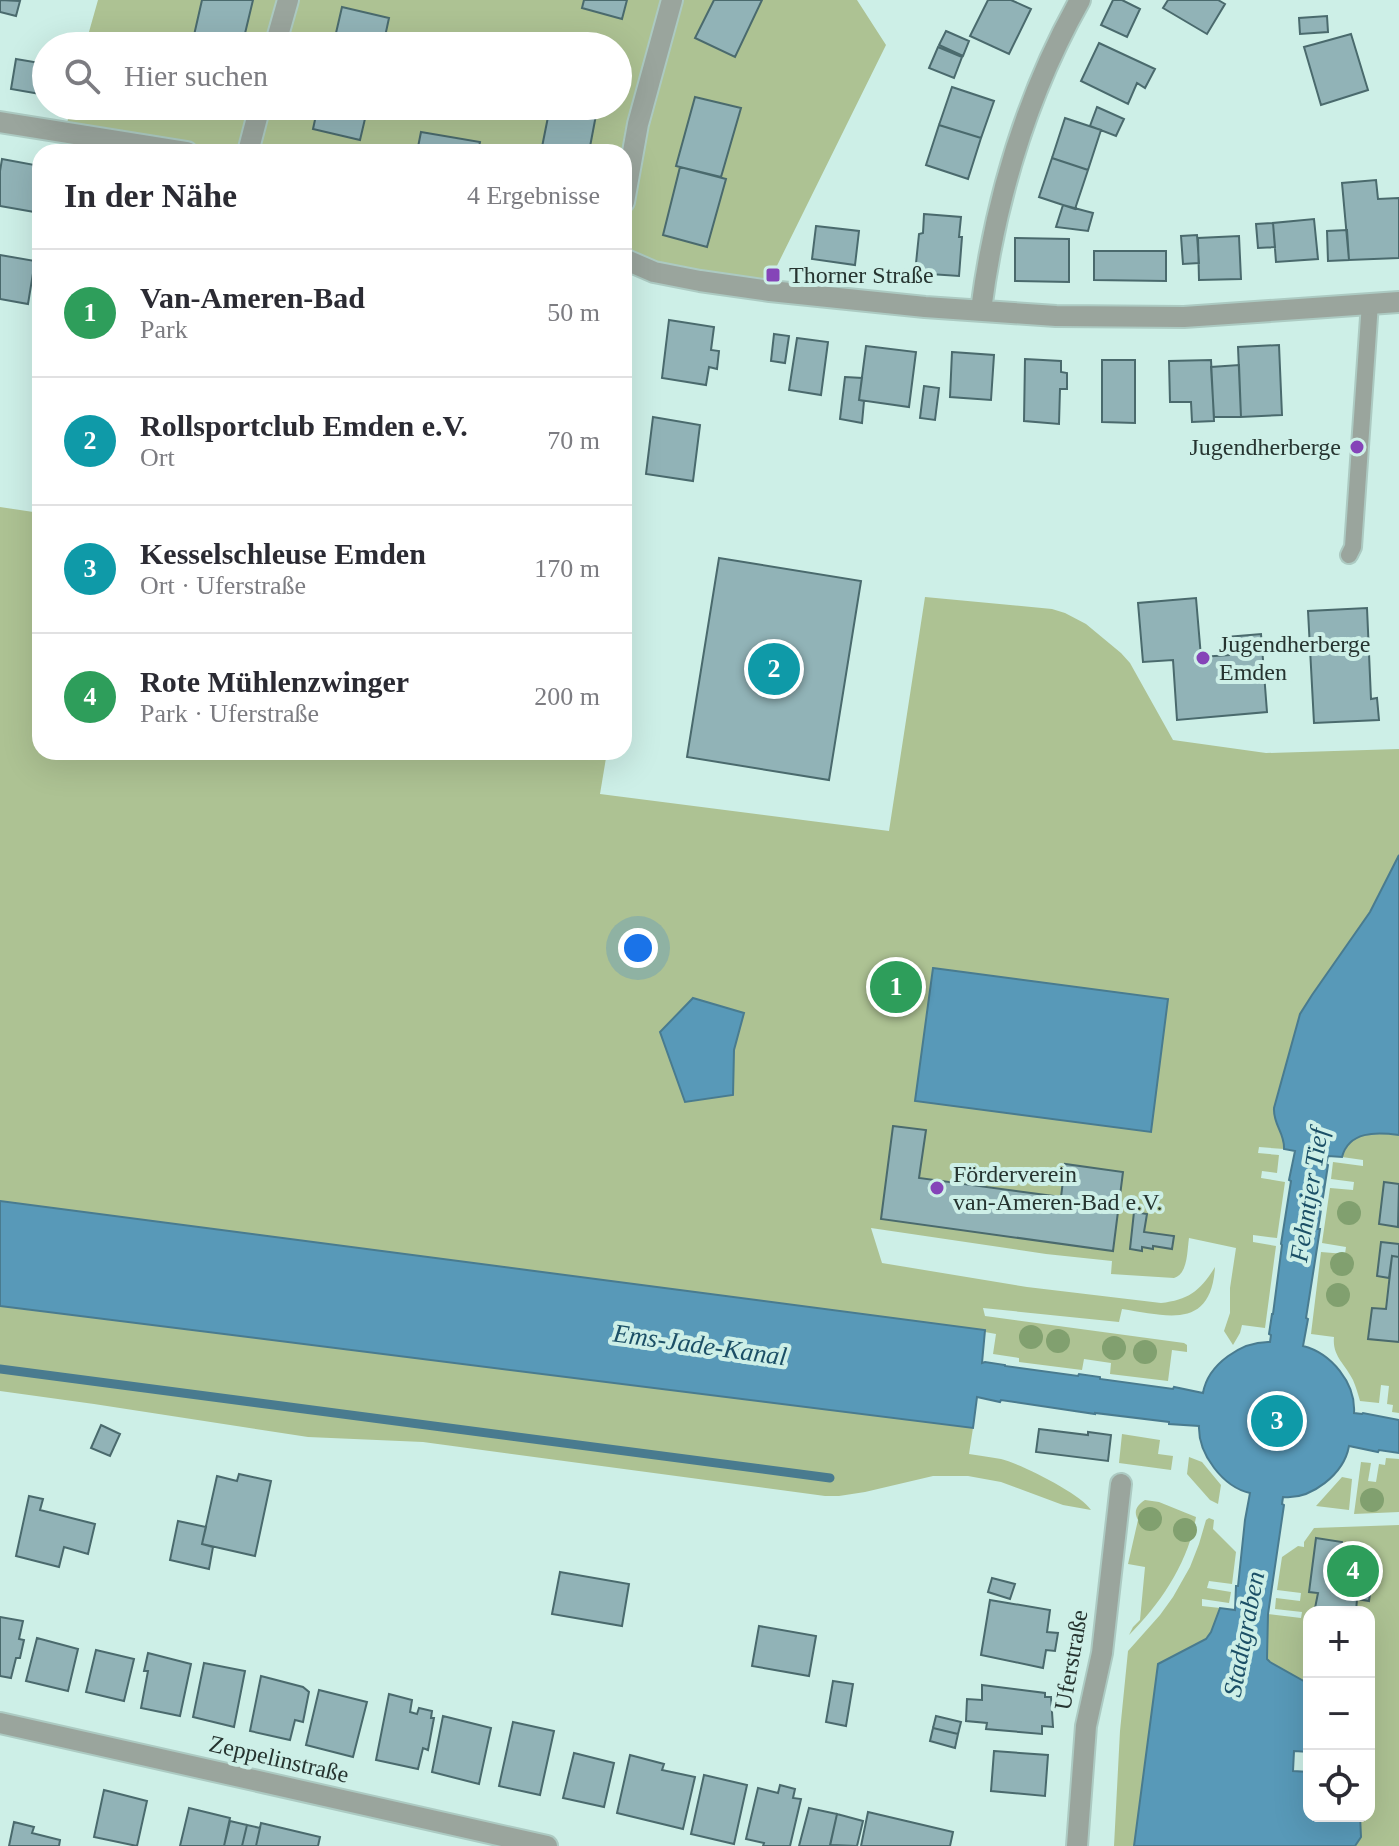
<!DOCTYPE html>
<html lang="de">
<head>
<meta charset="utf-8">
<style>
  :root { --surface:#fff; --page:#f7f7f7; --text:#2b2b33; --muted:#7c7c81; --line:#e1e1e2; --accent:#2563eb }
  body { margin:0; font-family:"Times New Roman",serif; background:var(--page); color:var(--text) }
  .controls { position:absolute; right:24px; bottom:24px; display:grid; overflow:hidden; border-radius:16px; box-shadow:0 8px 32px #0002 }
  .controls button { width:72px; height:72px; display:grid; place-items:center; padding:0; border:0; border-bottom:2px solid var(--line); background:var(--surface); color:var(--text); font:40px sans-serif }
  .you { position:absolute; left:638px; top:948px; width:28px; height:28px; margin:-20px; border:6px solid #fff; border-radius:50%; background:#1a73e8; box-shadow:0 0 0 12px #1a73e833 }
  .badge { display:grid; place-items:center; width:52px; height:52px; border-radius:50%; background:var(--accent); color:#fff; font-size:26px; font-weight:700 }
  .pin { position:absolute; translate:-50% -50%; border:4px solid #fff; box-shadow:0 2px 8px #0006 }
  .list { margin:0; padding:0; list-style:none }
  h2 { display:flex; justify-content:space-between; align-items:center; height:104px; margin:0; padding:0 32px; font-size:34px }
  h2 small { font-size:26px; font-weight:400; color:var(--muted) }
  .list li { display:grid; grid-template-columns:52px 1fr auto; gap:24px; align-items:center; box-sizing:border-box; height:128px; padding:0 32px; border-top:2px solid var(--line) }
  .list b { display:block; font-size:30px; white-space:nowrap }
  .list p { margin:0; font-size:26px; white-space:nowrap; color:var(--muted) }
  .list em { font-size:26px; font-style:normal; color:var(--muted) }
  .icon { flex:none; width:44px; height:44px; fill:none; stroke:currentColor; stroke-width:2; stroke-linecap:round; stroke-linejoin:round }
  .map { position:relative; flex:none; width:1399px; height:1846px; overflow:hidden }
  .search { position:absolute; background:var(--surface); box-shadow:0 8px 32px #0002; left:32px; top:32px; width:600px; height:88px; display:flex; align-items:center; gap:20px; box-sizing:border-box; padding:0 28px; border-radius:44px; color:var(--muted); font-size:30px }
  .panel { position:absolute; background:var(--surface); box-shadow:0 8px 32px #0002; left:32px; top:144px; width:600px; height:616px; border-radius:24px }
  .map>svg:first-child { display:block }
  .green { fill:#adc293 }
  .water { fill:#5899b8; stroke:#497b8f; stroke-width:2 }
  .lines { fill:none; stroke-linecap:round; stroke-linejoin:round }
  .stream { stroke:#497b8f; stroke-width:9 }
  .building { fill:#91b3b7; stroke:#4a6a6d; stroke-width:2 }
  .lane-casing { stroke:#accac2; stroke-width:20 }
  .street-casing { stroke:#accac2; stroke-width:24 }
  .lane { stroke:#9aa59d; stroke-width:16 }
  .street { stroke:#9aa59d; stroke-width:20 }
  .tree { fill:#81a06f }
  .poi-dot { fill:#8544b8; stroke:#cdefe7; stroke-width:3 }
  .labels { text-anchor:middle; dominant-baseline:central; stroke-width:8; stroke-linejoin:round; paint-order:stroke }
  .poi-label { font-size:24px; fill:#263430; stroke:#cdefe7; text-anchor:start }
  .street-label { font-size:24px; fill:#263430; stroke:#cdefe7 }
  .water-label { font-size:26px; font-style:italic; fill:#1b4f66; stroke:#cdefe7 }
</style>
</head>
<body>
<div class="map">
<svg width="1399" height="1846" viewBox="0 0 1399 1846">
  <rect width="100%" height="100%" fill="#cdefe7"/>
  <path class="green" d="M98,0H857L886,45L765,290L624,259V152H133L65,132L71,106H618V46H85Z
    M0,507L40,513V752H607L600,794L889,831L925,597L1052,609L1065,613L1086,624L1121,653L1130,663L1173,740L1266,753L1399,749V855L1370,912L1312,995L1300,1014L1274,1113C1276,1128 1285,1134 1284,1149L1259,1147L1258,1153L1279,1155L1277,1173L1262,1171L1261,1178L1285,1182L1277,1238L1253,1235V1242L1276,1246L1265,1328L1242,1325L1240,1333L1233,1345L1224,1331L1230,1313V1288L1236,1248L1189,1238C1187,1251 1188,1274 1174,1278L1111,1274L1112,1261L1046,1254L871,1228L882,1263L1027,1287L1161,1303C1189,1300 1201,1290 1215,1267C1211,1330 1168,1316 1122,1309L1119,1322L983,1308L985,1316L1184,1343L1187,1345V1352L1172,1350L1168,1381L1110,1374L1111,1363L1084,1359L1082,1370L1019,1362V1358L993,1354L996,1334L985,1332V1330L0,1201Z
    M1390,1134L1399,1135V1413L1392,1412L1393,1405L1387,1404L1389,1386L1381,1385L1379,1403L1360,1401C1358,1394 1356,1387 1353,1380C1345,1364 1332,1356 1334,1337L1311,1334L1321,1252L1345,1254L1346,1247L1322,1243L1330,1188L1353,1190L1354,1182L1331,1179L1333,1162L1363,1166V1160L1342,1157C1349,1133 1369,1134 1390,1134Z
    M0,1306L973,1428L969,1454C980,1456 991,1457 1001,1459C1021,1464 1081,1494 1091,1510L1063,1505L1001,1482L968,1476H933L865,1492L839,1496H825L423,1442L308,1437L94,1404L0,1391Z
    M1122,1434L1160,1440L1158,1454L1173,1456L1171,1470L1119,1463Z
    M1189,1457L1202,1462L1221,1485L1218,1504L1210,1500L1187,1474Z
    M1386,1458L1399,1459V1512L1354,1514L1361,1462L1371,1463L1368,1481L1376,1482L1379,1464L1385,1465Z
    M1342,1477L1352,1479L1349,1510L1316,1506Z
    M1145,1500L1159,1502L1196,1517C1188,1563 1161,1603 1129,1635L1133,1627L1140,1620L1145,1567L1128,1564L1138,1520C1133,1511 1137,1505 1145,1500Z
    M1209,1518L1214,1520L1213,1529L1236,1552L1232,1584L1209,1581L1207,1588L1231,1592L1229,1603L1202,1599V1606L1220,1608L1211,1632L1203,1642L1158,1664L1134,1846H1114L1120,1731L1128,1651L1160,1615L1173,1597L1190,1567L1199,1544L1206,1520Z
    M1399,1525V1846H1355L1361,1837L1360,1816H1369V1612H1309V1684L1269,1662L1267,1658L1268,1614L1301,1618L1302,1612L1275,1609L1276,1598L1300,1601L1301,1593L1277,1590L1282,1557L1298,1546L1304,1547V1542L1314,1528Z"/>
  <path class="water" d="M1399,855V1135C1376,1132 1349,1131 1342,1157L1328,1156L1326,1164L1328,1165L1318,1229H1320L1306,1318L1308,1319L1303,1346C1331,1353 1356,1383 1354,1413L1362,1414L1363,1413L1399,1420V1453L1379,1450L1378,1452L1349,1446C1344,1474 1311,1500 1283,1497L1282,1504L1284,1505L1268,1614L1267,1659L1270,1662L1309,1684V1752L1294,1751L1293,1771L1309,1772V1816H1360L1361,1837L1355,1846H1134L1158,1664L1206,1639L1211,1632L1220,1608L1235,1610L1236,1586H1238L1245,1520L1250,1493C1223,1487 1198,1454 1199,1426L1169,1424V1422L1095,1413V1414L1001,1400L1000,1402L977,1397L973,1428L0,1306V1201L985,1330L982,1363L985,1362L1005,1365V1366L1078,1376L1079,1374L1100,1377V1379L1173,1389L1174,1387L1203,1393C1208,1364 1242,1341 1270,1342L1271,1335L1269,1334L1272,1314H1273L1282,1245L1281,1244L1291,1181L1289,1180L1295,1151L1284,1149C1285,1133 1273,1125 1274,1108L1300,1014L1312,995L1370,912Z
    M933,968L1168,999L1151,1132L915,1101Z
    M693,998L744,1013L734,1050L733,1095L685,1102L660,1032Z"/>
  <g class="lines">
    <path class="stream" d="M0,1369L830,1478"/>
  </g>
  <path class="building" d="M0,0L20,1L16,16L0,12Z
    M202,0H253L242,46H201L192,44Z
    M584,0H627L622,19L582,8Z
    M714,0H762L735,57L695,38Z
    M988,0H1011L1031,9L1009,54L970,36Z
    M1113,0H1122L1140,9L1127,37L1101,25Z
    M1168,0H1218L1225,4L1207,34L1163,8Z
    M342,7L389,18L383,46H333Z
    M1327,16L1328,32L1300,34L1299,18Z
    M946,31L969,41L963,56L939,45Z
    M1351,34L1368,90L1321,105L1304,47Z
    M1099,43L1155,69L1145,88L1137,83L1128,104L1081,81Z
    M938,47L962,57L954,78L929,68Z
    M16,59L46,64V95L11,89Z
    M952,87L994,101L981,138L939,125Z
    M695,97L741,108L721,177L676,166Z
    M178,106H227L225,117Z
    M318,106H368L360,140L313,129Z
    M550,106H597L596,115Z
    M550,107L596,115L589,152H541Z
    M1097,107L1124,119L1116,136L1090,126Z
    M1065,118L1101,130L1088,170L1052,158Z
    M939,125L981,138L968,179L926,165Z
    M421,132L480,142L478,152H417Z
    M1052,158L1088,170L1075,209L1039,197Z
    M2,159L40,166V213L0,206V171Z
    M680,167L726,179L707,247L663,235Z
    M1376,180L1378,199L1399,198V258L1349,260L1342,183Z
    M1063,205L1093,213L1088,231L1056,227Z
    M924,214L961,217L959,237H962L959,276L915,273L919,234L923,233Z
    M1314,219L1318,259L1276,262L1273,223Z
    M1273,223L1275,247L1258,248L1256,224Z
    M816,226L859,231L855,265L812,259Z
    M1347,230L1349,260L1328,261L1327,231Z
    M1197,235L1199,263L1183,264L1181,236Z
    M1239,236L1241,279L1199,280L1198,238Z
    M1015,238L1069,239V282L1015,281Z
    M1094,251H1166V281L1094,280Z
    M0,255L35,261L28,304L0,299Z
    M669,320L714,327L711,350L719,351L717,369L709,367L706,385L662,378Z
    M774,334L789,336L785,363L771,361Z
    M797,338L828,342L821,395L789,390Z
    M1279,345L1282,415L1241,417L1238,347Z
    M866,346L916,352L909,407L859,400Z
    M952,352L994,355L991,400L950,397Z
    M1025,359L1061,361V372L1067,373V389H1060L1059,424L1024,421Z
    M1102,360H1135V423L1102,422Z
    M1211,360L1214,421L1192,422L1191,402H1170L1169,361Z
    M1239,365L1241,417H1214L1211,367Z
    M845,377L862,378L859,400L864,401L862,423L840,419Z
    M924,386L939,388L935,420L920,418Z
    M653,417L700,425L693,481L646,474Z
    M719,558L861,581L829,780L687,757Z
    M1196,598L1201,657L1229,655L1227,637L1261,634L1267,712L1177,720L1173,660L1143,662L1138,603Z
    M1367,608L1371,699L1377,698L1379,720L1314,723L1308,611Z
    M893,1126L926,1130L919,1178L1061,1197L1065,1164L1123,1172L1113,1251L881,1219Z
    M1384,1182L1399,1184L1398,1227L1379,1224Z
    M1134,1212L1147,1214L1144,1232L1174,1236L1172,1249L1153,1246V1249L1142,1247V1251L1130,1249Z
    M1381,1242L1399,1244V1257L1392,1256L1389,1278L1377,1276Z
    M1392,1256L1399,1257V1342L1368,1339L1372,1308L1386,1309Z
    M101,1425L120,1434L110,1456L91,1448Z
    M1039,1429L1088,1435V1432L1111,1435L1108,1461L1036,1452Z
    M239,1474L271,1481L255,1556L202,1544L217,1476L237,1481Z
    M29,1496L43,1499L40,1510L95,1524L88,1554L64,1547L59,1567L16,1556Z
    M178,1521L206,1527L202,1544L213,1547L209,1569L170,1560Z
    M1316,1538L1342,1542L1341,1555L1375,1560L1369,1601L1357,1599L1356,1612L1315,1608L1318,1593L1309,1592Z
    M560,1572L629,1584L622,1626L552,1614Z
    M992,1578L1015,1584L1010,1599L988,1592Z
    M990,1600L1050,1610L1047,1632L1058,1633L1055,1651L1046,1650L1043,1668L981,1655Z
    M0,1617L23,1621L19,1639L24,1640L20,1658H16L11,1678L0,1676Z
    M759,1626L816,1636L809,1676L752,1666Z
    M37,1638L78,1649L68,1691L26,1681Z
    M96,1650L134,1659L124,1701L86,1692Z
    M148,1653L191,1664L180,1716L141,1708L148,1671H144Z
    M204,1663L245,1671L234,1727L193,1717Z
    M261,1676L303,1687L309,1692L303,1722L295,1720L290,1740L250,1731Z
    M833,1681L853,1684L846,1726L826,1722Z
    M982,1685L1045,1693V1697H1051L1053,1727L1042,1726V1734L986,1729L987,1723L966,1721L967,1699L982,1700Z
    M319,1690L367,1702L353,1757L306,1745Z
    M389,1694L412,1700L410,1712L417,1714L419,1708L432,1711L431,1718H434L428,1750L423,1748L418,1769L376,1760Z
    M443,1716L491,1728L479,1784L432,1772Z
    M936,1716L961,1722L958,1734L933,1728Z
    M513,1722L554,1731L540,1795L499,1786Z
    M933,1728L958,1734L955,1748L930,1741Z
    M994,1751L1048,1755L1045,1796L991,1791Z
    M574,1753L614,1763L604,1807L563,1798Z
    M630,1755L664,1764L662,1770L695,1777L683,1829L617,1813Z
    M704,1775L747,1785L734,1844L691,1834Z
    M780,1785L795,1789L793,1798L801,1799L790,1846H763L764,1843L746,1839L758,1788L778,1793Z
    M104,1790L147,1801L137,1846L94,1837Z
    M189,1808L230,1818L224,1846H180Z
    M809,1808L837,1814L830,1846H799Z
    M868,1812L953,1832L950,1846H861Z
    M837,1814L863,1821L857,1846L830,1845Z
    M230,1821L247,1825L242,1846H224Z
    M14,1822L34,1827L32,1833L60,1840L59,1846H9Z
    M261,1823L320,1837L318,1846H256Z
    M247,1825L260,1828L256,1846H242Z"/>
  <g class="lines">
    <g class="lane-casing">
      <path id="lane" d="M1349,555L1353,547L1370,303"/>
    </g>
    <g class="street-casing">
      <path id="street" d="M275,46L288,0
        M0,122L187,152
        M248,152L260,106
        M624,202L638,124L672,0
        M624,259L654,272L700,281L770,291L925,307L1056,316L1184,317L1399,302
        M981,310C995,201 1026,96 1080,0
        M0,1723L547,1846
        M1077,1846L1086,1726L1102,1653L1121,1484"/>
    </g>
    <use href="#lane" class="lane"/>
    <use href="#street" class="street"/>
  </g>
  <g class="tree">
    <circle cx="1349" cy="1213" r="12"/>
    <circle cx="1342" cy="1264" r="12"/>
    <circle cx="1338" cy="1295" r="12"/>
    <circle cx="1031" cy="1337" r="12"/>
    <circle cx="1058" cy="1341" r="12"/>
    <circle cx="1114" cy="1348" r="12"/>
    <circle cx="1145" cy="1352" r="12"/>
    <circle cx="1372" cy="1500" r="12"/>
    <circle cx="1150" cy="1519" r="12"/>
    <circle cx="1185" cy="1530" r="12"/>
  </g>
  <g class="poi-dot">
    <rect x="765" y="267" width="16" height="16" rx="4"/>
    <circle cx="1357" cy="447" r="8"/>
    <circle cx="1203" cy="658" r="8"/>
    <circle cx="937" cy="1188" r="8"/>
  </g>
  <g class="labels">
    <g class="poi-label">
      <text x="789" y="275">Thorner Straße</text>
      <text x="1341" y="447" text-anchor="end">Jugendherberge</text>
      <text x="1219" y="644">Jugendherberge<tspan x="1219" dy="28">Emden</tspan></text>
      <text x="953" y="1174">Förderverein<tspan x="953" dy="28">van-Ameren-Bad e.V.</tspan></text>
    </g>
    <g class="street-label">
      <text transform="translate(1071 1660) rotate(-80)">Uferstraße</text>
      <text transform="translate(279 1759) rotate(13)">Zeppelinstraße</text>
    </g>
    <g class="water-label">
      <text transform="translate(1309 1195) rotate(-81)">Fehntjer Tief</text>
      <text transform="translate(700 1345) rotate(8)">Ems-Jade-Kanal</text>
      <text transform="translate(1244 1634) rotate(-79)">Stadtgraben</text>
    </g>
  </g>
</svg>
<div class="controls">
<button>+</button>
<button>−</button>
<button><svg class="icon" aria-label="locate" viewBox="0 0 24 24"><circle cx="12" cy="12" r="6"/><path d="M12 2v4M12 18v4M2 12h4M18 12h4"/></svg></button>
</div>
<div class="you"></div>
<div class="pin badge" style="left:896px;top:987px;background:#2e9e5b">1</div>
<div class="pin badge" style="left:774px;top:669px;background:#0f9aa8">2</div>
<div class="pin badge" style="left:1277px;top:1421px;background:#0f9aa8">3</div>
<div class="pin badge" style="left:1353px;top:1571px;background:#2e9e5b">4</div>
<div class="search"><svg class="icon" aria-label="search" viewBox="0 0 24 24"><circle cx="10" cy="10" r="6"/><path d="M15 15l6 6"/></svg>Hier suchen</div>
<section class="panel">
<h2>In der Nähe<small>4 Ergebnisse</small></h2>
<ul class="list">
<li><span class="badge" style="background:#2e9e5b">1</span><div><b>Van-Ameren-Bad</b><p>Park</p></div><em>50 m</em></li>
<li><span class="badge" style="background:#0f9aa8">2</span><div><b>Rollsportclub Emden e.V.</b><p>Ort</p></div><em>70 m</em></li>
<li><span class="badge" style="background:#0f9aa8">3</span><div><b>Kesselschleuse Emden</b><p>Ort · Uferstraße</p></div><em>170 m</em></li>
<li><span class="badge" style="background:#2e9e5b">4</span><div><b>Rote Mühlenzwinger</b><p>Park · Uferstraße</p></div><em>200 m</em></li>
</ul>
</section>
</div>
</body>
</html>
